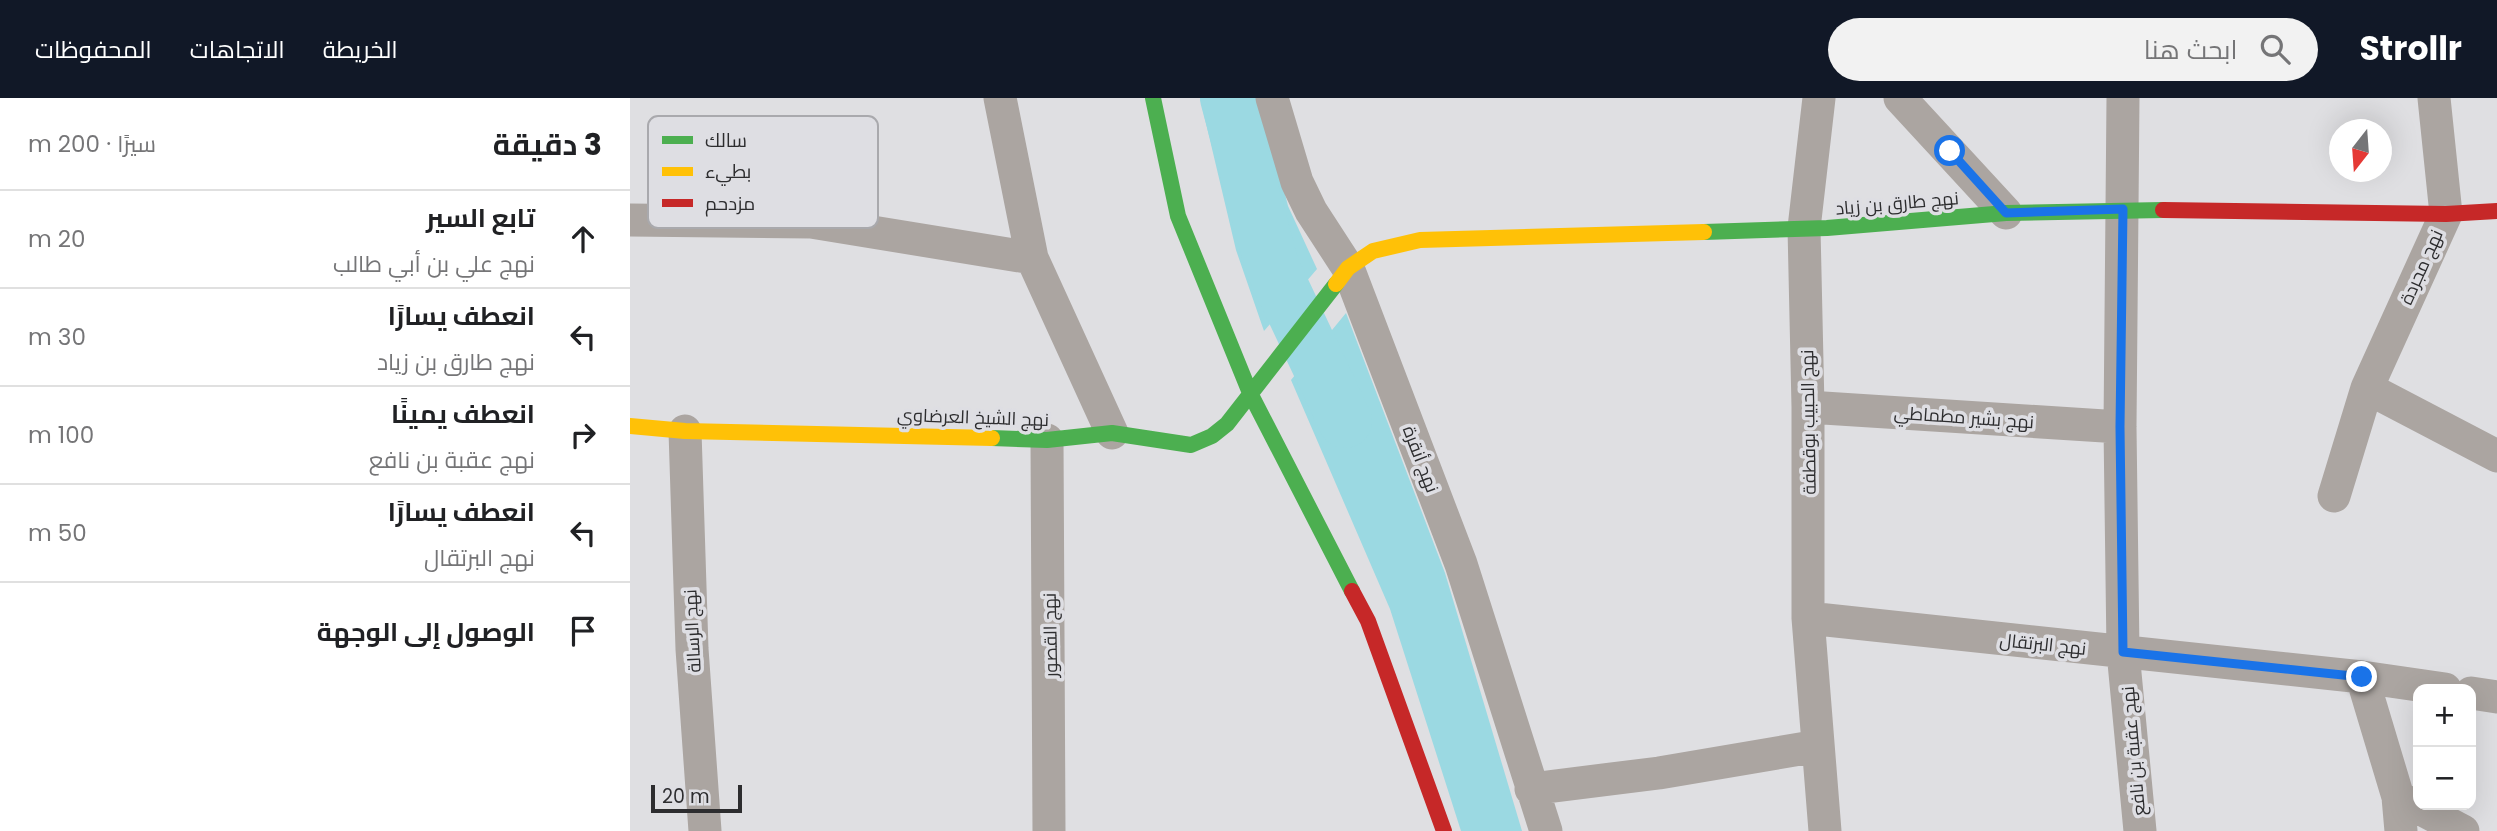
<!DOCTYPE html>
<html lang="ar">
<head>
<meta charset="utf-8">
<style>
  :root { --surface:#fff; --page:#f2f2f2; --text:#202124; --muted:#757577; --line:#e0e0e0; --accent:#111827 }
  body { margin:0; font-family:Poppins,Cairo,sans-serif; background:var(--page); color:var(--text); direction:rtl }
  .controls { position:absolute; right:21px; bottom:21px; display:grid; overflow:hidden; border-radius:14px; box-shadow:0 7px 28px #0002 }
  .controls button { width:63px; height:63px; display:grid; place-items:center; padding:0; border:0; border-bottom:2px solid var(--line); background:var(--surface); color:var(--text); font:35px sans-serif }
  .compass { position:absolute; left:1699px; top:21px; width:63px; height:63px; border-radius:50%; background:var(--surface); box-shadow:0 7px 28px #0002; rotate:197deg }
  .scale { position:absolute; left:21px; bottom:18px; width:91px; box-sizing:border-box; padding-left:7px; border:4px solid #2d2d2f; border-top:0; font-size:19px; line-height:24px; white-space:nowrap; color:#2d2d2f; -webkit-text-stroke:5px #dedee3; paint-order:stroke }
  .stop { position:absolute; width:21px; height:21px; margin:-16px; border:5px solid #1a73e8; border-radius:50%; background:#fff }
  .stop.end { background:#1a73e8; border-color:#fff; box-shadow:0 2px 7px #0008 }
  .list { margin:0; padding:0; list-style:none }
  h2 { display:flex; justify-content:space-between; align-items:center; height:91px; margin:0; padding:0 28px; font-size:30px }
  h2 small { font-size:23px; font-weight:400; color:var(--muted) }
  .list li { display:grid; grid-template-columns:46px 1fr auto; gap:21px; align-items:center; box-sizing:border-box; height:98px; padding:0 28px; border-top:2px solid var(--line) }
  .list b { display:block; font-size:26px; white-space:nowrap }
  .list p { margin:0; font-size:23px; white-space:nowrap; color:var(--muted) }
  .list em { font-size:23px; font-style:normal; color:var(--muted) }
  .icon { flex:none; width:38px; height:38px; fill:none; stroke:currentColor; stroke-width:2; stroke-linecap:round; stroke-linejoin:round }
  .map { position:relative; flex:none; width:1867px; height:733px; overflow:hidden; direction:ltr }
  header { display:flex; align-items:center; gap:42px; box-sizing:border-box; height:98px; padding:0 35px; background:var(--accent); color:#fff }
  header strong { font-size:33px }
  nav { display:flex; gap:38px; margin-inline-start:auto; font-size:24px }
  .search { width:490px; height:63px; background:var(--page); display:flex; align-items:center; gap:18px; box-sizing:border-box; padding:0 24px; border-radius:38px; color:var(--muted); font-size:26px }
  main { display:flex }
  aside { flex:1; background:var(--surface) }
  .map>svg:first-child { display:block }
  .water { fill:#9bd9e2 }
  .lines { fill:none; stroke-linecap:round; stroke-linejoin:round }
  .river { stroke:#9bd9e2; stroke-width:54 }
  .street { stroke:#aba5a1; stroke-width:33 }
  .fast { stroke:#4caf50; stroke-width:16 }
  .slow { stroke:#ffc107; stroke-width:16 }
  .jam { stroke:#c62828; stroke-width:16 }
  .route { stroke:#1a73e8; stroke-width:9 }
  .labels { text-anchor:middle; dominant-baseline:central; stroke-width:7; stroke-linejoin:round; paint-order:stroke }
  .street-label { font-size:18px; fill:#2d2d2f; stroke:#dedee3 }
  .key { fill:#dedee3; stroke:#a9a9ad; stroke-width:2 }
  .key-label { font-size:19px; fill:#2d2d2f }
</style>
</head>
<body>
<header>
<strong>Strollr</strong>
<div class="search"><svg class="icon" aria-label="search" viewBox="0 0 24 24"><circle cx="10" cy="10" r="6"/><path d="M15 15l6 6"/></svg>ابحث هنا</div>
<nav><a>الخريطة</a><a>الاتجاهات</a><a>المحفوظات</a></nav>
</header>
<main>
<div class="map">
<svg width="1867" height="733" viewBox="0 0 1867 733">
  <rect width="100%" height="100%" fill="#dfdfe2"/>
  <path class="water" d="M570,0H631L658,108L687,171L634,233L606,152Z
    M716,215L815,475L892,733H831L760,511L661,282Z"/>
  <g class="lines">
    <path class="river" d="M597,0L642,168L715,323"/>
    <path class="street" d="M370,0L402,160L482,335
      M642,0L667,84L681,113L718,170L831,466L916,733
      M1189,0L1174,130L1178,309V520L1195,733
      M1270,0L1376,115
      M1493,0L1490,329L1493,554L1510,733
      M1804,0L1816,116L1737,290L1867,358
      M0,122L181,124L402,160
      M1178,309L1490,329
      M55,333L62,551L75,733
      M417,342L419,733
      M1704,398L1737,290
      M1178,520L1732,579L1815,591
      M1732,579L1768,699L1771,733
      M1841,595L1867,599
      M901,691L1029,675L1188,648
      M1768,699L1833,733"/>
    <path class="fast" d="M523,0L548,118L620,295L722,493
      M1074,134L1197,130L1376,115L1533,112
      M362,340L417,342L482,335L561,347L582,338L597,326L706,186"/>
    <path class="slow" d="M706,186L718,170L743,153L790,142L1074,134
      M0,328L55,333L362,340"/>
    <path class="jam" d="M1533,112L1816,116L1867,113
      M722,493L738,523L814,733"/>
  </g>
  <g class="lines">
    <path class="route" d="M1320,53L1376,115L1493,111L1490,329L1493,554L1732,579"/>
  </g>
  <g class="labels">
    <g class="street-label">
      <text transform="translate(1267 105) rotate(-5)">نهج طارق بن زياد</text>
      <text transform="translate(1791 169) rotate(-66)">نهج مجردة</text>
      <text transform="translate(343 319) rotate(2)">نهج الشيخ العرضاوي</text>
      <text transform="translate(1334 319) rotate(4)">نهج بشير مطماطي</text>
      <text transform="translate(1178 324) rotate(-91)">نهج الحبيب بوقطفة</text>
      <text transform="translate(791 361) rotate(69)">نهج أنقرة</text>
      <text transform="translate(62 533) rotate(-93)">نهج الرسالة</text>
      <text transform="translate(420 537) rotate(-91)">نهج القصور</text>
      <text transform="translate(1413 546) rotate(6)">نهج البرتقال</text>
      <text transform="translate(1503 653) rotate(-95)">نهج عقبة بن نافع</text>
    </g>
  </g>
  <rect x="18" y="18" width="230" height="112" rx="10" class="key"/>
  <rect x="32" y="38" width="31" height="8" fill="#4caf50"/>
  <rect x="32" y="69" width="31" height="9" fill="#ffc107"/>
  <rect x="32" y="101" width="31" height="8" fill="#c62828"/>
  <g class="key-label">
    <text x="75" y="49">سالك</text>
    <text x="75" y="80">بطيء</text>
    <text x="75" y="112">مزدحم</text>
  </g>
</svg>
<div class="controls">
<button>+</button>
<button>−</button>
</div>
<svg class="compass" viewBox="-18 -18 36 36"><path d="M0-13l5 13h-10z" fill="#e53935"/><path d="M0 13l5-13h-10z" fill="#757577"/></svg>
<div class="scale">20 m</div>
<div class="stop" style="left:1320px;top:53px"></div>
<div class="stop end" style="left:1732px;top:579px"></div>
</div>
<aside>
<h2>3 دقيقة<small>سيرًا · 200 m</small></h2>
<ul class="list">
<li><svg class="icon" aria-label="ahead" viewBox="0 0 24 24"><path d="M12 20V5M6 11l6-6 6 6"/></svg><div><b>تابع السير</b><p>نهج علي بن أبي طالب</p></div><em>20 m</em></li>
<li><svg class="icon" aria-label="left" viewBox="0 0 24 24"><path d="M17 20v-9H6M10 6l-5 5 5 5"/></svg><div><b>انعطف يسارًا</b><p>نهج طارق بن زياد</p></div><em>30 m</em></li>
<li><svg class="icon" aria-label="right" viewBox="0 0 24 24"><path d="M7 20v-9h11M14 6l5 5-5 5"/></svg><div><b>انعطف يمينًا</b><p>نهج عقبة بن نافع</p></div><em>100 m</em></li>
<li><svg class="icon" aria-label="left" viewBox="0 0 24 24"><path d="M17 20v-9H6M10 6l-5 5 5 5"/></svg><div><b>انعطف يسارًا</b><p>نهج البرتقال</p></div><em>50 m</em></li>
<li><svg class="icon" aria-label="arrive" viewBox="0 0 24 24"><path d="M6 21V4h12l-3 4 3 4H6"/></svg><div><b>الوصول إلى الوجهة</b></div></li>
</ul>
</aside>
</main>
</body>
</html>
